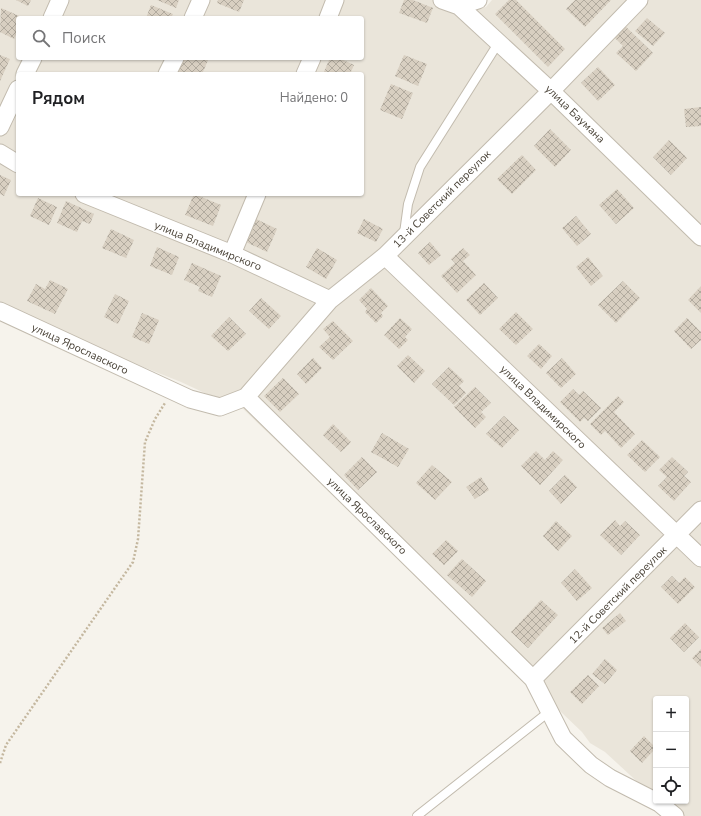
<!DOCTYPE html>
<html lang="ru">
<head>
<meta charset="utf-8">
<style>
  :root { --surface:#fff; --page:#f6f6f6; --text:#202124; --muted:#757577; --line:#e0e0e0 }
  body { margin:0; font-family:"Nunito Sans",sans-serif; background:var(--page); color:var(--text) }
  .controls { position:absolute; right:12px; bottom:12px; display:grid; overflow:hidden; border-radius:4px; box-shadow:0 1px 3px #0004 }
  .controls button { width:36px; height:36px; display:grid; place-items:center; padding:0; border:0; border-bottom:1px solid var(--line); background:var(--surface); color:var(--text); font:20px sans-serif }
  .list { margin:0; padding:0; list-style:none }
  h2 { display:flex; justify-content:space-between; align-items:center; height:52px; margin:0; padding:0 16px; font-size:17px }
  h2 small { font-size:13px; font-weight:400; color:var(--muted) }
  .icon { flex:none; width:22px; height:22px; fill:none; stroke:currentColor; stroke-width:2; stroke-linecap:round; stroke-linejoin:round }
  .map { position:relative; flex:none; width:701px; height:816px; overflow:hidden }
  .search { position:absolute; background:var(--surface); box-shadow:0 1px 3px #0004; left:16px; top:16px; width:348px; height:44px; display:flex; align-items:center; gap:10px; box-sizing:border-box; padding:0 14px; border-radius:4px; color:var(--muted); font-size:15px }
  .panel { position:absolute; background:var(--surface); box-shadow:0 1px 3px #0004; left:16px; top:72px; width:348px; height:124px; border-radius:4px }
  .map>svg:first-child { display:block }
  .residential { fill:#eae5da; fill-rule:evenodd }
  .building { fill:url(#building-cross-hatch) }
  .lines { fill:none; stroke-linecap:round; stroke-linejoin:round }
  .service-casing { stroke:#c2bbae; stroke-width:10 }
  .minor-casing { stroke:#c2bbae; stroke-width:19 }
  .path { stroke:#c4b79f; stroke-width:2.5; stroke-dasharray:2 2; stroke-linecap:butt }
  .service { stroke:#fff; stroke-width:8 }
  .minor { stroke:#fff; stroke-width:17 }
  .labels { text-anchor:middle; dominant-baseline:central; stroke-width:3; stroke-linejoin:round; paint-order:stroke }
  .street-label { font-size:11px; fill:#4b4439; stroke:#fff }
</style>
</head>
<body>
<div class="map">
<svg width="701" height="816" viewBox="0 0 701 816">
  <defs>
    <pattern id="building-cross-hatch" width="8" height="8" patternUnits="userSpaceOnUse"><rect width="8" height="8" fill="#d8cfc1"/><path d="M0 0l8 8M0 8l8-8" fill="none" stroke="#b1aa9e"/></pattern>
  </defs>
  <rect width="100%" height="100%" fill="#f6f3ec"/>
  <path class="residential" d="M0,0H436L549,85L633,0H701V816H674L658,801H686V699H656V799L605,752L590,743L582,732L241,407L212,395H209L181,382L0,310ZM18,18H362V58H18ZM18,74H362V194H18Z
    M492,0H630L551,81L475,10L486,7Z"/>
  <path class="building" d="M16,0H31L28,6Z
    M157,0H179L176,8Z
    M218,0H244L239,12L217,3Z
    M404,0H413L433,8L427,23L399,13Z
    M509,0H516L565,49L548,67L495,14Z
    M575,0H611L585,27L566,9Z
    M151,5L173,14L171,18H146Z
    M1,8L24,18H18V30L14,39L0,32Z
    M647,18L665,33L653,46L635,31Z
    M623,24L653,53L636,71L616,53L623,46L612,35Z
    M0,55L10,59L0,81Z
    M404,55L427,64L418,86L395,76Z
    M183,58H209L202,74H175Z
    M330,58H339L354,65L350,74H323Z
    M598,67L615,85L598,101L581,83Z
    M391,84L413,93L402,119L380,110Z
    M701,107V126L686,127L684,109Z
    M550,129L571,150L555,167L534,146Z
    M669,140L687,158L671,175L653,157Z
    M522,155L536,170L512,194L497,179Z
    M0,175L11,180L4,196L0,194Z
    M617,189L634,208L616,224L599,205Z
    M194,194L221,205L213,226L185,215Z
    M38,198L57,207L49,225L30,216Z
    M66,201L94,214L90,224L82,221L77,232L57,223Z
    M576,216L591,234L577,246L562,228Z
    M256,219L277,229L267,252L246,242Z
    M364,219L383,229L376,242L357,233Z
    M111,229L134,240L126,258L102,248Z
    M430,242L441,255L429,265L418,253Z
    M157,247L179,257L172,275L150,266Z
    M317,248L337,260L326,279L306,267Z
    M463,248L470,255L463,261L476,275L457,293L441,276L455,263L451,259Z
    M588,257L603,276L591,286L576,267Z
    M192,263L221,276L212,297L198,291L200,287L184,280Z
    M50,280L68,289L55,314L27,301L36,284L45,289Z
    M623,281L640,298L616,323L598,305Z
    M484,283L498,298L480,315L466,300Z
    M701,286V313L688,300Z
    M371,288L388,306L381,313L383,316L376,323L365,312L367,309L359,300Z
    M115,294L129,301L118,324L104,317Z
    M261,298L281,316L269,329L249,311Z
    M516,312L533,329L516,345L499,329Z
    M142,313L159,320L149,344L132,337Z
    M229,317L246,334L228,351L211,336Z
    M400,318L412,329L405,337L408,340L399,349L384,335Z
    M687,318L701,332V340L691,349L674,331Z
    M333,321L353,341L333,360L319,347L330,337L323,329Z
    M539,344L552,356L541,369L527,356Z
    M408,355L425,371L414,383L397,366Z
    M313,358L322,368L306,384L297,374Z
    M562,358L576,374L561,388L546,373Z
    M449,367L464,381L459,386L466,393L454,405L432,384Z
    M283,378L299,394L280,412L264,396Z
    M475,387L491,403L481,412L486,417L475,428L454,407Z
    M573,389L579,395L583,391L601,408L588,421L584,418L580,422L560,402Z
    M618,396L624,402L614,412L635,434L621,448L605,431L601,435L590,424Z
    M504,416L519,430L502,448L486,434Z
    M333,424L351,442L341,452L323,435Z
    M382,433L409,449L398,467L371,452Z
    M642,440L660,457L645,472L627,455Z
    M536,451L545,460L553,451L563,460L540,485L521,466Z
    M362,457L377,472L358,490L344,475Z
    M672,457L688,472L684,476L691,482L674,501L658,486L667,477L659,470Z
    M432,465L452,482L435,500L416,483Z
    M565,475L577,487L561,504L549,491Z
    M481,477L489,490L475,499L466,487Z
    M615,520L620,526L625,521L640,535L621,555L600,535Z
    M556,521L572,536L558,551L543,536Z
    M446,540L458,551L444,565L432,554Z
    M462,559L486,581L472,597L447,575Z
    M575,569L592,588L577,601L561,583Z
    M672,576L679,583L685,577L695,587L678,604L661,587Z
    M541,600L558,615L528,648L511,632Z
    M620,613L626,621L608,635L602,628Z
    M685,623L699,637L684,652L670,638Z
    M701,649V667L692,658Z
    M605,659L617,670L605,684L592,674Z
    M588,675L599,686L582,704L570,692Z
    M644,736L656,748L642,763L630,751Z"/>
  <g class="lines">
    <g class="service-casing">
      <path id="service" d="M404,233L408,204L420,167L499,42
        M417,816L550,711"/>
    </g>
    <g class="minor-casing">
      <path id="minor" d="M442,0L459,6L551,91L701,237
        M459,6L478,0
        M52,18L60,0
        M193,18L201,0
        M328,18L335,0
        M25,74L33,58
        M167,74L175,58
        M305,74L312,58
        M0,127L18,89
        M0,153L18,164
        M84,194L232,254L330,300
        M232,254L257,194
        M385,256L701,558
        M0,311L190,399L220,407L246,397L330,300L385,256L551,91L639,0
        M246,397L533,679L563,738L591,765L610,778L659,803L675,816
        M533,679L701,510"/>
    </g>
    <path class="path" d="M0,763L6,745L133,562L138,539L145,442L155,419L165,403"/>
    <use href="#service" class="service"/>
    <use href="#minor" class="minor"/>
  </g>
  <g class="labels">
    <g class="street-label">
      <text transform="translate(575 114) rotate(44)">улица Баумана</text>
      <text transform="translate(442 199) rotate(-45)">13-й Советский переулок</text>
      <text transform="translate(208 246) rotate(22)">улица Владимирского</text>
      <text transform="translate(80 349) rotate(25)">улица Ярославского</text>
      <text transform="translate(543 407) rotate(44)">улица Владимирского</text>
      <text transform="translate(367 516) rotate(44)">улица Ярославского</text>
      <text transform="translate(618 595) rotate(-45)">12-й Советский переулок</text>
    </g>
  </g>
</svg>
<div class="controls">
<button>+</button>
<button>−</button>
<button><svg class="icon" aria-label="locate" viewBox="0 0 24 24"><circle cx="12" cy="12" r="6"/><path d="M12 2v4M12 18v4M2 12h4M18 12h4"/></svg></button>
</div>
<div class="search"><svg class="icon" aria-label="search" viewBox="0 0 24 24"><circle cx="10" cy="10" r="6"/><path d="M15 15l6 6"/></svg>Поиск</div>
<section class="panel">
<h2>Рядом<small>Найдено: 0</small></h2>
<ul class="list">
</ul>
</section>
</div>
</body>
</html>
